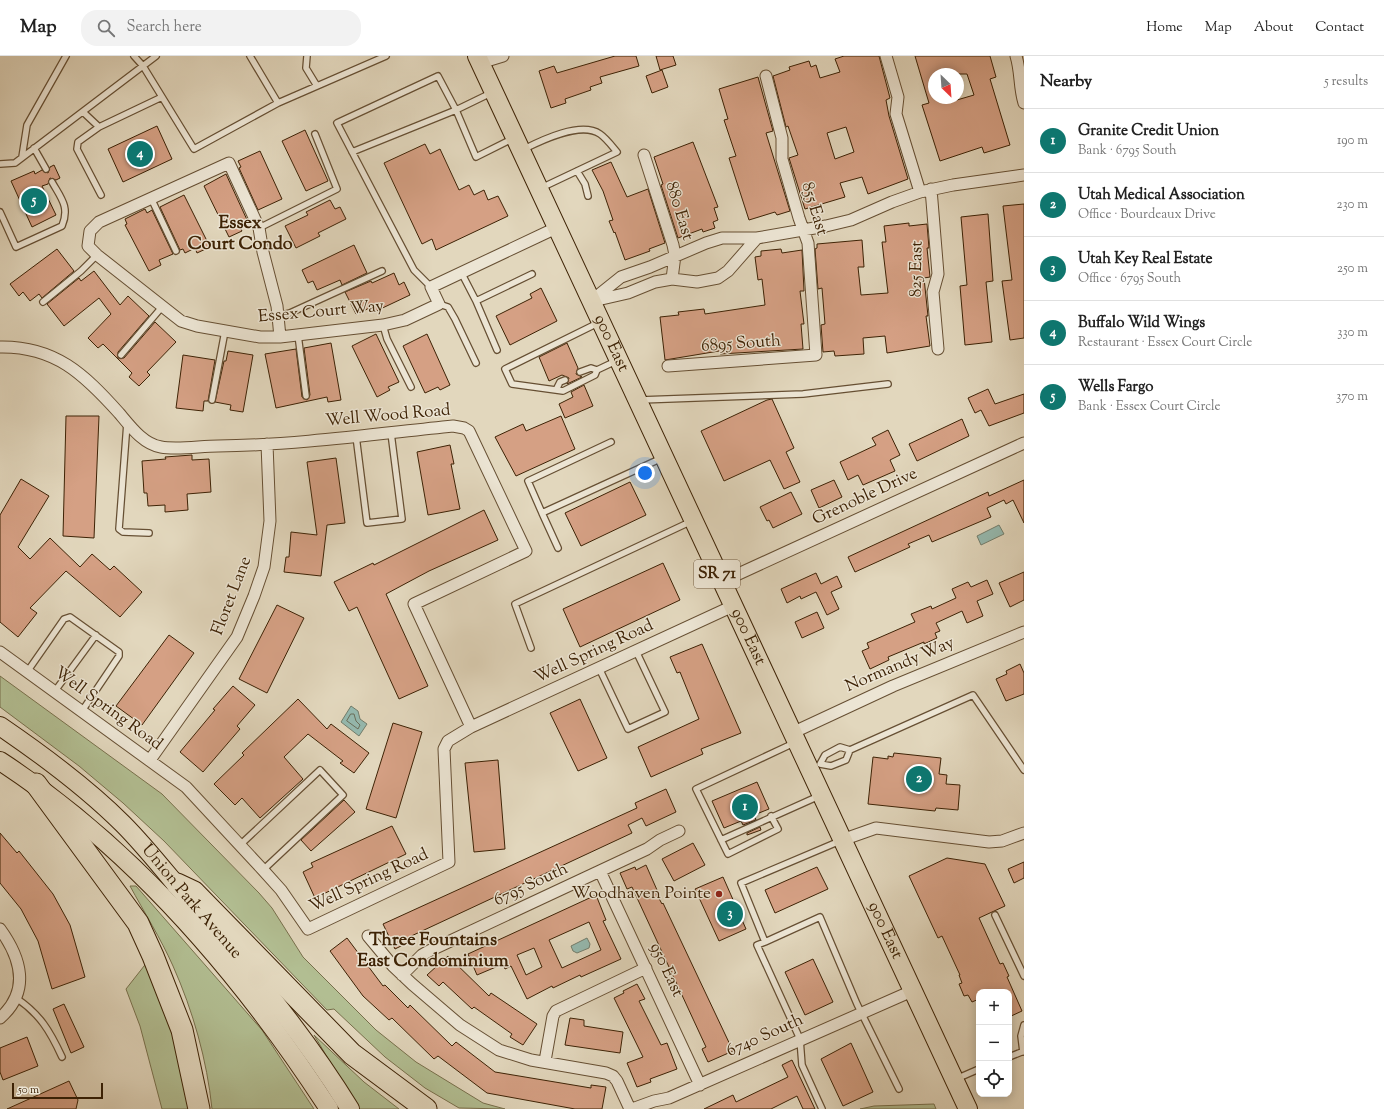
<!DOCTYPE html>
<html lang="en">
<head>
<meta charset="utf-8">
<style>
  :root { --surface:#fff; --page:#f2f2f2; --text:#222; --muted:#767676; --line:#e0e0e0; --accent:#0f766e }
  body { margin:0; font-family:"Sorts Mill Goudy",serif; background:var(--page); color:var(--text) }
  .controls { position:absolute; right:12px; bottom:12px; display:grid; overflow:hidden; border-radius:8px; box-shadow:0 2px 10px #0003 }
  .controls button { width:36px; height:36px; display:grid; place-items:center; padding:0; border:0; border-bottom:1px solid var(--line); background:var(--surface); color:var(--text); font:20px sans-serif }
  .compass { position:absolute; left:928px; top:12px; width:36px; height:36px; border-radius:50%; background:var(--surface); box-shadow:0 2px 10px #0003; rotate:155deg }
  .scale { position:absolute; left:12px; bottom:10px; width:91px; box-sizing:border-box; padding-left:4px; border:2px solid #3d2205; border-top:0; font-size:11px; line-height:14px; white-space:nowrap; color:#3d2205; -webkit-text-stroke:3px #ece5d4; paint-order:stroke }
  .you { position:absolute; left:645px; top:417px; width:14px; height:14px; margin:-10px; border:3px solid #fff; border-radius:50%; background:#1a73e8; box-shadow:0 0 0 6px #1a73e833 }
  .badge { display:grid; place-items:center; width:26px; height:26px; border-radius:50%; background:var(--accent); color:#fff; font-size:13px; font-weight:700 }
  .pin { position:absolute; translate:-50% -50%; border:2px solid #fff; box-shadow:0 1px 4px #0006 }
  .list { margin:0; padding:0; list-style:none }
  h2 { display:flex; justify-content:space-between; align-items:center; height:52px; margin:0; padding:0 16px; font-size:17px }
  h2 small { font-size:13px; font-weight:400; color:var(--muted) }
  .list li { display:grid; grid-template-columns:26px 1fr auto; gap:12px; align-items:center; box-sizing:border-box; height:64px; padding:0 16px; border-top:1px solid var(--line) }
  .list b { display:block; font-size:15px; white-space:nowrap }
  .list p { margin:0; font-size:13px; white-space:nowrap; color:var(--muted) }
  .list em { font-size:13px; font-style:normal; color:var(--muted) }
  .icon { flex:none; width:22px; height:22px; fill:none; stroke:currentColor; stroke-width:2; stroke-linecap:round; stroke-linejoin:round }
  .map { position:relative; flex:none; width:1024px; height:1053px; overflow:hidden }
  header { display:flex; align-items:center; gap:24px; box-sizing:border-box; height:56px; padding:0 20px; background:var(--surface); border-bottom:1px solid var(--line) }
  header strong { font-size:19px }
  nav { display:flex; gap:22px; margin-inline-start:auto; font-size:14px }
  .search { width:280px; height:36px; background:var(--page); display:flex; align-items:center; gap:10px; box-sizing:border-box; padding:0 14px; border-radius:16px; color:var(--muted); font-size:15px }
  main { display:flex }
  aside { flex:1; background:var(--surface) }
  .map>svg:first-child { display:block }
  .green { fill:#b2be92; stroke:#78704c }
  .water { fill:#95bab0; stroke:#727d6c }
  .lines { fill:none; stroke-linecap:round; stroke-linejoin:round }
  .shore { stroke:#696e5a; stroke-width:1 }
  .building { fill:#d5a084; stroke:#3d2205; fill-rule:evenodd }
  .service-casing { stroke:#664f33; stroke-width:8 }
  .minor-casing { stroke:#664f33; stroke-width:13 }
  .primary-casing { stroke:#3d2205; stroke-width:20 }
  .motorway-casing { stroke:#3d2205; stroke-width:23 }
  .service { stroke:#ece5d4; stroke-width:5.5 }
  .minor { stroke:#ece5d4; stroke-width:11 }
  .primary { stroke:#e2d7bd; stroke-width:18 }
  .motorway { stroke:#e2d7bd; stroke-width:21 }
  .poi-dot { fill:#8f2418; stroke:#ece5d4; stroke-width:1.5 }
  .labels { text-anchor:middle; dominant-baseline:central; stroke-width:3; stroke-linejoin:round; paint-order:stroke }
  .shield { fill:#ece5d4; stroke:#725c43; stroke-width:1 }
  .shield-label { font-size:16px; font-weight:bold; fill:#3d2205 }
  .street-label { font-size:17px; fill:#3d2205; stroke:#ece5d4 }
  .poi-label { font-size:17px; fill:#3d2205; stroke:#ece5d4; text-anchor:end }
  .neighbourhood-label { font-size:18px; font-weight:bold; fill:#3d2205; stroke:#ece5d4 }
</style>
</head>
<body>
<header>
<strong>Map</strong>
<div class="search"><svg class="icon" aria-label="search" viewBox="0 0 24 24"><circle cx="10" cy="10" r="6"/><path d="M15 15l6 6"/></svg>Search here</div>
<nav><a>Home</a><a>Map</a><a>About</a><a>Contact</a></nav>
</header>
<main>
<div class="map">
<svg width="1024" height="1053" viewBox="0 0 1024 1053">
  <rect width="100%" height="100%" fill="#e2d7bd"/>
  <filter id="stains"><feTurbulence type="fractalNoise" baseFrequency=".005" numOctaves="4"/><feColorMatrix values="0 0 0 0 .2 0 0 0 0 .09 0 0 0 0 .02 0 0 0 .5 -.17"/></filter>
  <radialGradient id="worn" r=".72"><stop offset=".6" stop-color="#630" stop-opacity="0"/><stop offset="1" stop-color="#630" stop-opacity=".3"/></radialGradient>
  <path class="green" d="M0,620L162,738L259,837L272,852L303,901L376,974L416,1006L483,1047L505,1053L459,1052L425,1032L385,1001L334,953L327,954L164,785L123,747L79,710L0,651Z
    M130,830H136L262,974L314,1053H212C207,1004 193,955 173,910C161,883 144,856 130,830Z
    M148,905L179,987L191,1053H162L140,970L126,933Z
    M314,979L364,1026L399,1053H358Z
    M934,1048L936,1053H860L874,1050Z"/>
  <path class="water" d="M999,469L1004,478L981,489L977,480Z
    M351,650L358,655L360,663L367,668L359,680L341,666Z
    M587,882L590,888L589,892L577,897L573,895L571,890Z"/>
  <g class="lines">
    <path class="shore" d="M351,658H354L356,665L360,669L358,673L347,665Z"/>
  </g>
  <path class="building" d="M615,0H636L639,10L600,21L602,27L590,31L591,34L565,43L566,47L551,52L539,15L554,10L557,17Z
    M656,0H673L676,9L660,14Z
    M844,0H879L890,42L886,44L889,60L908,123L868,138L862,121L840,127L845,141L805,153L789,102L798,99L788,70L786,71L773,20L790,14L789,11L809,5L811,11L816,9L820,22L840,16L835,3ZM846,71L854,96L835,103L827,77Z
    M915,0H990L996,21L990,23L1010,89L984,97L982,91L940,105L922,49L929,47ZM934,18H967L974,39L950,46L949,42H934Z
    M662,14L668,31L652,37L646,20Z
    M758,21L773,75L766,77L790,155L777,159L775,156L749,164L729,102L736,100L724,64L728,63L719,33Z
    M157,70L172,103L123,126L108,93Z
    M305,74L328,125L306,135L282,85Z
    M693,86L718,151L714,152L718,164L713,166L715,172L703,176L702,173L678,182L661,129L663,128L654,101Z
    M425,88L430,98L440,93L459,134L469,129L474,139L484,134L488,144L498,140L508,160L436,194L432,183L422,188L384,107Z
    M260,95L282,143L258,154L239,112L241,111L238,105Z
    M611,106L627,141L648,133L665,187L649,193L650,195L625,204L615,176L614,177L609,165L613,164L603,135L592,114Z
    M54,109L60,122L56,124L50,122L48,128L42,130L56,159L32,171L11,125L34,115L35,118L42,114L48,117L50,111Z
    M226,118L248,166L239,170L242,175L229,181L204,130Z
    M184,139L210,191L197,197L195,192L185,197L183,193L180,194L160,151Z
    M330,144L335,153L340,151L346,163L318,177L320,180L296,192L285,170L308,159L306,156Z
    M1024,148V282L1010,284L1002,225L1012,224L1003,150Z
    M145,153L147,157L152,154L173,198L159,204L161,209L149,215L125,169L127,168L125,163Z
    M988,158L993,225L986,226L992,286L965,289L960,230L967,229L961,161Z
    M909,167V170L927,168L929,192H927L930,221L924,222L928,260H926L930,290L887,297L885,280L863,282L864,298L835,300L834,295L823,296L821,269L825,268L822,232L818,233L815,193L817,192V188L862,184L864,211H858L861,239L888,237L882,186H886L884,170Z
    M354,189L367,217L342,229L340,224L317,234L313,225L308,227L302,214Z
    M57,193L74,215L42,242L39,238L30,245L23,236L19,240L10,228Z
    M781,193L782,197L802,194L804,235H800L804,268H801L803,293L720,298L719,295L665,304L660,261L679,259L678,256L704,253L705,258L765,249L762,223L758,224L755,201L761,200V195Z
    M94,215L120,249L128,240L149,260L118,296V302H124L155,266L176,286L147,316L150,319L139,330L129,321L132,317L103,288L98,292L88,282L111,258L99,242L64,270L47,248L79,222L81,225Z
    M394,217L399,229L404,226L410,239L374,256L372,251L356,258L345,236L371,225L372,227Z
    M541,232L557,265L510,289L496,260L532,242L530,238Z
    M376,278L399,326L388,331L390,334L377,341L352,290Z
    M427,278L450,329L440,334L438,331L425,337L403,290Z
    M331,287L341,344L328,346L327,341L276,352L265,298L296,293L302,341L307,344L310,339L304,292Z
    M567,287L578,312L576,318L582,321L567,328L569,322L562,319L549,325L539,301Z
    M228,295L253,299L243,356L230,354L231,349L215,346L224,305H226Z
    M183,299L215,304L208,345H204L203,355L176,352Z
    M584,329L593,350L565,362L559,348L573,341L571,336Z
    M988,333L995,348L1024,338V357L989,370L981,354L975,357L968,342Z
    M772,343L794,392L786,396L800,426L784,433L770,404L724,425L701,375L767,344Z
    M66,360H99L94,482L63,480Z
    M561,360L575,393L516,420L495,381L523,368L526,375Z
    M962,363L969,380L917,405L909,388Z
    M888,374L900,399L890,404L895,415L863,429L858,419L848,424L840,406L876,389L872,382Z
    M450,389L454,408H451L460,453L428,459L417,396Z
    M192,399V404L209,403L211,436L187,438L188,454L165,456V449L148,450L147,437H144L142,405L166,403L165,401Z
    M336,402L345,467L327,469L321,520L284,516L286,501H289L291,476L317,479L307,406Z
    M21,423L49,440L18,491L30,503L50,482L80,511L92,498L110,514L114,510L142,536L120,561L66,515L30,552L37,557L18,581L0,566V459Z
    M834,424L842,441L819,452L811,434Z
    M1024,424V467L1013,444L1006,448L1004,444L987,452L991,461L932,486L929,479L908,488L910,491L855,516L848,501L988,436L989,440Z
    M630,426L646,459L581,490L565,457Z
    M791,436L802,458L773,472L769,464L767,465L760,451Z
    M484,454L498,484L429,515L386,538L428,630L399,643L357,551L349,555L334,526L373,507L374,509Z
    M663,507L680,544L580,591L563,553Z
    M1024,516V544L1010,551L999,527Z
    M816,517L821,528L837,520L842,531L831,536L839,553L827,559L816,536L801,543L800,540L787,547L781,533Z
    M987,524L993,538L977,545L983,560L967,567L962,555L936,567L940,575L935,577L937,582L924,588V586L888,601L889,604L870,613L862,595L869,592L867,587L915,566L911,558L931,550L932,553L956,542L952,533L968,526L971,531Z
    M277,549L304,562L267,637L239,623Z
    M817,556L824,572L802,582L795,566Z
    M169,579L194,597L142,669L116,650Z
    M702,588L741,677L701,693L703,698L651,721L638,691L699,663L680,616L677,617L670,601Z
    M1020,608L1024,617V638L1006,645L996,623L1007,618L1006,615Z
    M233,630L255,649L237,670L240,673L203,716L180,696L215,654L213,653Z
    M298,643L327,673L331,668L369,697L354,717L340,707L343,705L308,678L284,701L303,723L260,762L242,742L235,749L214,728L244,699L242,697Z
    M580,643L607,702L578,715L550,657Z
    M393,667L422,676L396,762L366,753Z
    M894,697L941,702L939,718L947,719L946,728L960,729L958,754L936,752L935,755L868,748L873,701L888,703V700L893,701Z
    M498,704L505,793L474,796L465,707Z
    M757,726L769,753L754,759L756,764L743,769L741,765L724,772L712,745Z
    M666,733L676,756L646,770L642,762L628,769L632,777L407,882L409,886L395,893L383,868L637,752L635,747Z
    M344,744L355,756L311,795L301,784Z
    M392,770L406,798L315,842L303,816L313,811L311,807Z
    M760,771L761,774L747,779V777Z
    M0,777L17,797L19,795L53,838L70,869L85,921L52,933L38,885L21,853L0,827Z
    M693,787L705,809L674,825L662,803Z
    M947,802L985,808L1005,850L979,862L1000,908L1003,907L1009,920L1007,921L1022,955L1009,961V936H979V943L972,946L968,939L964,940L959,928L962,927L959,919H960L942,880L938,882L909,820Z
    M1024,806V822L1014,827L1008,813Z
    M646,809L657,834L655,835L662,848L663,847L733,995L708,1006L702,993L706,991L632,831L627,833L620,817L635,811L636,814Z
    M817,811L828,833L775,857L765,834Z
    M723,821L746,873L719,885L695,833Z
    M596,839L606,864L603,865L621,903L581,921L580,919L553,932L552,930L527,943L511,910L505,913L503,908L477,919L468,898ZM589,866L601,894L562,912L549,884ZM534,892L542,911L526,919L517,899Z
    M347,882L383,930L385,929L408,952L410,949L452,990L456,986L495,1016L591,1032V1029L606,1031L602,1053H575L487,1037L438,1000L434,1003L392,962L389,964L363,940L330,895Z
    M448,900L489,940L491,937L537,968L523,989L510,981L512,978L474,951L472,953L443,926L439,930L427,919Z
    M813,903L833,946L805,959L785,916Z
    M637,928L645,943L639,945L661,989L667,987L677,1013L650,1023L651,1026L637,1031L627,1007L643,1001L614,942L624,937L623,935Z
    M64,948L84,991L71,997L53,953Z
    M570,962L584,964V970L623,976L620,997L565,989Z
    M27,981L38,1010L3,1024L0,1016V992Z
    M851,987L873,1036L843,1050L821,1003Z
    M792,1004L815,1053H803L797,1040L771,1053H704L733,1039L736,1046L788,1021L782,1009Z
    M69,1025L78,1044L76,1053H7Z"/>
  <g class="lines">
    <g class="service-casing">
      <path id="service" d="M134,0L143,10L194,93L278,47
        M250,0L278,47L386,0
        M307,0L306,12L317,30
        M83,56L99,71L162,41
        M99,71L78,86L77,93L101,139
        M34,92L46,113
        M524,93C542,84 581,65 600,78C606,82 612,90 617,96L541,132
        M352,96L456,54L491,37
        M22,101L27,69L66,0
        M0,108L15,107L156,0
        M577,115L585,128L588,140
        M151,142L176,195
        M0,156L16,191L62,170C70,151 61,142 52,126
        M259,172L337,133L315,78
        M461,216L476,245L532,218
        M431,231L414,214L337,67L438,20L456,54L476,101L514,82
        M476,245L497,294
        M43,246L81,215L97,199
        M439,248L448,251L455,263L476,307
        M278,260L290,257L382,215
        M598,267L505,313L512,328L563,335L595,319L597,314L616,305
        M383,269L387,283L411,331
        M298,279L306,340
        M121,299L162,251
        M580,316L591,312L597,314
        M556,334L560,326L565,324
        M212,344L225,275
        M640,344L803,338L888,328
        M127,367L119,473L123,476L149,477
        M356,380L367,467L402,463L391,377
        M542,457L528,425L611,386
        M558,492L542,457L662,402
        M531,592L515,548L692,465
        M599,612L628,673L665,656L636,595
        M27,616L64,563L70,561L119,596V600L82,655
        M55,635L96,579
        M850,694L846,704L831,710L820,708L825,699L840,691L850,694L973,639L1024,714
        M771,760L778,773L728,798L696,733L794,687
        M721,784L819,740
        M840,785L741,827L765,886L820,861L857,948L899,1033
        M240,789L320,714L343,739L263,814
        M995,859L1024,920
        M765,886L757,889L800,983L802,1009L822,1053
        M16,942C40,958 50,975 62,1001
        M1023,996L1021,980L1024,969
        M1009,1001L1024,995
        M956,1023L979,1013"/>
    </g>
    <g class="minor-casing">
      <path id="minor" d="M886,0L898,41L896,58L920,136
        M1016,0C1021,16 1019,31 1024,47
        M480,7L503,0
        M644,99L673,189L675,199L672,223
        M931,133L938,218L933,236L938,293
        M591,245L621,221L650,211L706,187L722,182H757L826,170L851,164L892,146L920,136L953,129L1024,119
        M593,245L628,237L655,226L672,223L697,226L718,222L728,215L757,182
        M280,281L277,250L263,196L259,172L229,107L99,166L90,175L88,190L97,199L181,265L197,270L260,281H280L383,269L405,264L439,248L431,231L556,172
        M0,291C55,290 84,318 119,357C130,370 143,388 161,391C177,394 201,390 218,390C297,389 375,378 453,370L464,372L469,375L526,495L414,548L471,671
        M668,310L816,299L808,187L799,162L782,103V82L766,20
        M721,526L1024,387
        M0,596L186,731L263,814L281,834L308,873L449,806L444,693L448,685L471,671L733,550
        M792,677L893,630L1024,576
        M150,704L237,581L254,540L264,511L270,465L267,388
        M842,784L876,772L989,786L1002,785L1024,777
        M600,815L700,1029
        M0,873C21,902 31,935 0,962
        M368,880L393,910L412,928L460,969L499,994L531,1004L606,1017L613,1020L617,1025L630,1053
        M402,919L422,899L429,895L647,793L660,784L679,775
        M545,1005L553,960L556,955L646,912
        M632,1053L654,1045L669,1042L912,935"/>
    </g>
    <g class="primary-casing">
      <g id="primary">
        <path id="s1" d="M477,0L968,1053"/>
        <path id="s2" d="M0,670C41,698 88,733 123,768C151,796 175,829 202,859C256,920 307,983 350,1053"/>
        <path d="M0,705C135,793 242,919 329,1053"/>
      </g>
    </g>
    <g class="motorway-casing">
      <path id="motorway" d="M36,728L138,867L153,900L182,974L199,1053
        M177,828L194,836L352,998L426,1053"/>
    </g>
    <use href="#service" class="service"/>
    <use href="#minor" class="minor"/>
    <use href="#primary" class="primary"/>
    <use href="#motorway" class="motorway"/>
  </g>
  <circle class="poi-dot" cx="719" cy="838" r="4"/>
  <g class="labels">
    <rect class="shield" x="694" y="504" width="46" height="28" rx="3"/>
    <g class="shield-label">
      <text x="717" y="518">SR 71</text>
    </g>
    <g class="street-label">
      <text transform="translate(814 153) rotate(73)">855 East</text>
      <text transform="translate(679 155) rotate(73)">880 East</text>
      <text transform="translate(917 213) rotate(-89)">825 East</text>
      <text transform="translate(321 256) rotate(-5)">Essex Court Way</text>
      <text stroke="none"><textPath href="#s1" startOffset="317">900 East</textPath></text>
      <text transform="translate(741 288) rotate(-4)">6895 South</text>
      <text transform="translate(388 360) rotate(-5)">Well Wood Road</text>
      <text transform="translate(865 441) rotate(-25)">Grenoble Drive</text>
      <text transform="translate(232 540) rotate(-69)">Floret Lane</text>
      <text stroke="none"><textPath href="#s1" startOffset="641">900 East</textPath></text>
      <text transform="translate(594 596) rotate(-25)">Well Spring Road</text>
      <text transform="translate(900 609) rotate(-23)">Normandy Way</text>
      <text transform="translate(108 653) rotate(36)">Well Spring Road</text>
      <text transform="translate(369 825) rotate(-25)">Well Spring Road</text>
      <text transform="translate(531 829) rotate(-25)">6795 South</text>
      <text stroke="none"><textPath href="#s2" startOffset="261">Union Park Avenue</textPath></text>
      <text stroke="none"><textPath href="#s1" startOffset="965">900 East</textPath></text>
      <text transform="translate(666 914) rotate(65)">950 East</text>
      <text transform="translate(765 980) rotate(-24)">6740 South</text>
    </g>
    <g class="poi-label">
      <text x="711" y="838">Woodhaven Pointe</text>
    </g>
    <g class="neighbourhood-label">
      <text x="240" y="168">Essex<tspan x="240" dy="21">Court Condo</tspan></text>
      <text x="433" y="885">Three Fountains<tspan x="433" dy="21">East Condominium</tspan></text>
    </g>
  </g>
  <rect width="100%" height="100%" filter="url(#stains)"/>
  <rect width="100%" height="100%" fill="url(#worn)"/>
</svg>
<div class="controls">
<button>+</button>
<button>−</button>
<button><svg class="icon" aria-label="locate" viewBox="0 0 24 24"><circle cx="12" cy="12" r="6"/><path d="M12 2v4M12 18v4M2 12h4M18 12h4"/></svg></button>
</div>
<svg class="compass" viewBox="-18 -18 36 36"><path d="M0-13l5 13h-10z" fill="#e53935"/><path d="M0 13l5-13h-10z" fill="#767676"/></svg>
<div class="scale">50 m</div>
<div class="you"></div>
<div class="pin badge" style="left:745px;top:751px">1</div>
<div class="pin badge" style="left:919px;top:723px">2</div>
<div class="pin badge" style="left:730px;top:858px">3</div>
<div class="pin badge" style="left:140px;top:98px">4</div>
<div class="pin badge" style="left:34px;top:145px">5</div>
</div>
<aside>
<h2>Nearby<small>5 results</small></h2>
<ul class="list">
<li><span class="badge">1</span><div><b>Granite Credit Union</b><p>Bank · 6795 South</p></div><em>190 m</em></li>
<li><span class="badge">2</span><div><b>Utah Medical Association</b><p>Office · Bourdeaux Drive</p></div><em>230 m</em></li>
<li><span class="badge">3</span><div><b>Utah Key Real Estate</b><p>Office · 6795 South</p></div><em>250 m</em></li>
<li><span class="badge">4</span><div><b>Buffalo Wild Wings</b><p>Restaurant · Essex Court Circle</p></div><em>330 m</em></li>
<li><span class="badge">5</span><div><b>Wells Fargo</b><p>Bank · Essex Court Circle</p></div><em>370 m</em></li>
</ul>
</aside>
</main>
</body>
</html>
